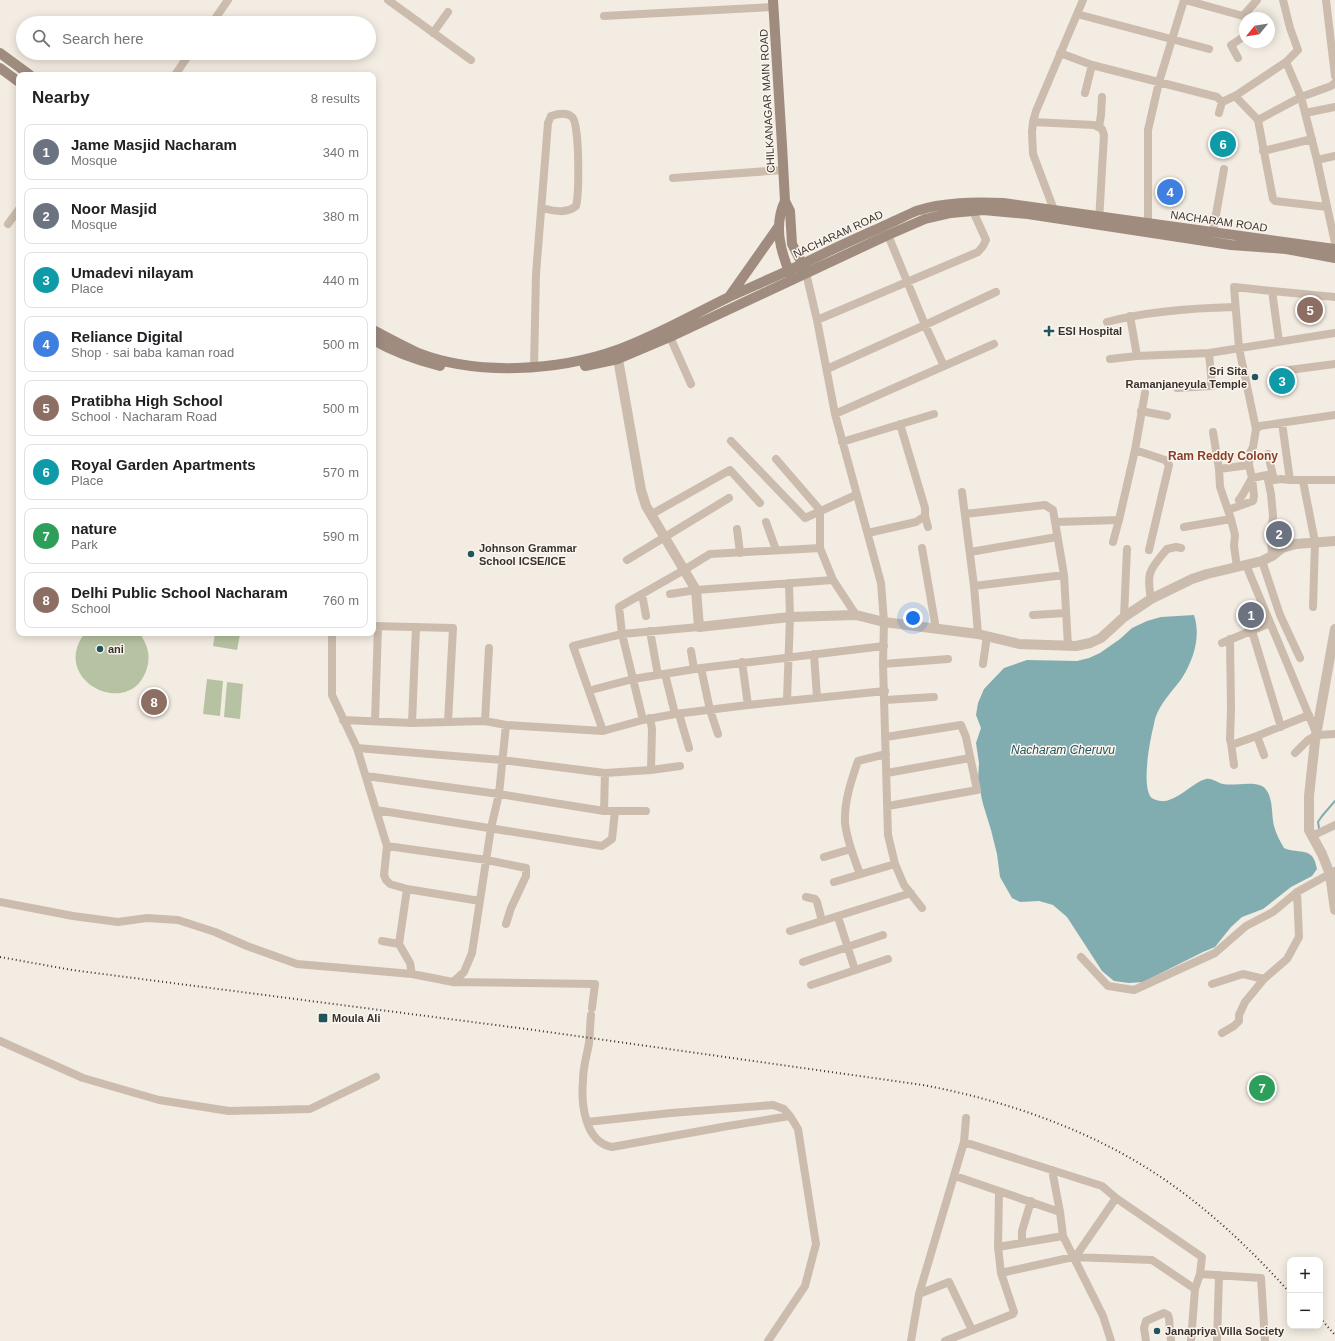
<!DOCTYPE html>
<html lang="en">
<head>
<meta charset="utf-8">
<style>
  :root { --surface:#fff; --page:#f2f2f2; --text:#202124; --muted:#757577; --line:#e0e0e0; --accent:#22555b }
  body { margin:0; font-family:Arial,sans-serif; background:var(--page); color:var(--text) }
  .controls { position:absolute; right:12px; bottom:12px; display:grid; overflow:hidden; border-radius:8px; box-shadow:0 2px 10px #0003 }
  .controls button { width:36px; height:36px; display:grid; place-items:center; padding:0; border:0; border-bottom:1px solid var(--line); background:var(--surface); color:var(--text); font:20px sans-serif }
  .compass { position:absolute; left:1239px; top:12px; width:36px; height:36px; border-radius:50%; background:var(--surface); box-shadow:0 2px 10px #0003; rotate:240deg }
  .you { position:absolute; left:913px; top:618px; width:14px; height:14px; margin:-10px; border:3px solid #fff; border-radius:50%; background:#1a73e8; box-shadow:0 0 0 6px #1a73e833 }
  .badge { display:grid; place-items:center; width:26px; height:26px; border-radius:50%; background:var(--accent); color:#fff; font-size:13px; font-weight:700 }
  .pin { position:absolute; translate:-50% -50%; border:2px solid #fff; box-shadow:0 1px 4px #0006 }
  .list { margin:0; padding:0; list-style:none }
  h2 { display:flex; justify-content:space-between; align-items:center; height:52px; margin:0; padding:0 16px; font-size:17px }
  h2 small { font-size:13px; font-weight:400; color:var(--muted) }
  .list li { display:grid; grid-template-columns:26px 1fr auto; gap:12px; align-items:center; box-sizing:border-box; height:56px; margin:0 8px 8px; padding:0 8px; border:1px solid var(--line); border-radius:8px }
  .list b { display:block; font-size:15px; white-space:nowrap }
  .list p { margin:0; font-size:13px; white-space:nowrap; color:var(--muted) }
  .list em { font-size:13px; font-style:normal; color:var(--muted) }
  .icon { flex:none; width:22px; height:22px; fill:none; stroke:currentColor; stroke-width:2; stroke-linecap:round; stroke-linejoin:round }
  .map { position:relative; flex:none; width:1335px; height:1341px; overflow:hidden }
  .search { position:absolute; background:var(--surface); box-shadow:0 2px 10px #0003; left:16px; top:16px; width:360px; height:44px; display:flex; align-items:center; gap:10px; box-sizing:border-box; padding:0 14px; border-radius:22px; color:var(--muted); font-size:15px }
  .panel { position:absolute; background:var(--surface); box-shadow:0 2px 10px #0003; left:16px; top:72px; width:360px; height:564px; border-radius:8px }
  .map>svg:first-child { display:block }
  .green { fill:#b6c2a1 }
  .water { fill:#81acb0 }
  .lines { fill:none; stroke-linecap:round; stroke-linejoin:round }
  .stream { stroke:#81acb0; stroke-width:2 }
  .minor { stroke:#ccbcad; stroke-width:8 }
  .tertiary { stroke:#ccbcad; stroke-width:10 }
  .secondary { stroke:#9f8c7f; stroke-width:10 }
  .rail { stroke:#3a312c; stroke-width:2; stroke-dasharray:1 3; stroke-linecap:butt }
  .poi-dot { fill:#22555b; stroke:#faf5ee; stroke-width:1.5 }
  .labels { text-anchor:middle; dominant-baseline:central; stroke-width:3; stroke-linejoin:round; paint-order:stroke }
  .street-label { font-size:11px; fill:#3a312c; stroke:#faf5ee }
  .poi-label { font-size:11px; font-weight:bold; fill:#3a312c; stroke:#faf5ee; text-anchor:start }
  .neighbourhood-label { font-size:12px; font-weight:bold; fill:#874127; stroke:#faf5ee }
  .water-label { font-size:12px; font-style:italic; fill:#22555b; stroke:#faf5ee }
</style>
</head>
<body>
<div class="map">
<svg width="1335" height="1341" viewBox="0 0 1335 1341">
  <rect width="100%" height="100%" fill="#f3ece2"/>
  <path class="green" d="M85,633H139C147,643 151,655 147,668C131,722 48,680 85,633Z
    M215,633L240,634L237,650L213,646Z
    M207,679L223,681L220,716L203,714Z
    M227,682L243,684L240,719L224,717Z"/>
  <path class="water" d="M1194,615C1201,636 1194,659 1182,678C1172,692 1157,706 1154,724C1150,740 1142,781 1150,796C1153,801 1164,802 1169,800C1182,796 1194,782 1206,779C1213,778 1217,783 1223,784C1234,786 1252,781 1262,786C1274,793 1271,815 1274,826C1276,834 1280,841 1284,848C1300,855 1313,845 1317,869L1312,876L1291,887L1263,909L1242,917L1231,927L1215,947L1203,952L1143,982L1129,983L1114,981L1102,971L1067,917L1053,905L1039,901L1020,902L1012,898L1000,877L997,854L991,830L983,804L978,781L979,763L976,743L981,728L976,715L978,703L984,689L1004,668L1027,660L1077,661L1089,658L1100,653L1120,639L1132,628L1147,621L1161,617Z"/>
  <g class="lines">
    <path class="stream" d="M1319,828L1318,822L1322,816L1335,801"/>
    <path class="minor" d="M388,0L471,60
      M1185,0L1243,16L1245,19
      M1283,0L1290,28L1298,50L1286,62
      M1326,0L1335,76
      M1077,14L1209,49
      M604,16L773,7
      M1243,16L1257,0
      M212,23L228,0
      M433,33L448,12
      M1060,53L1092,65L1217,97L1222,102L1235,96L1286,62L1301,97L1317,160L1335,243
      M1238,58L1231,45L1245,36
      M175,75L190,53
      M1085,93L1092,65
      M1235,96L1258,120L1273,199L1275,201L1327,207
      M1219,113L1222,102
      M1305,113L1335,107
      M1258,120L1301,97L1331,86L1335,83
      M1033,122L1094,125L1102,129L1104,135L1099,221
      M1099,127L1101,115L1102,97
      M1263,151L1312,139
      M1317,160L1335,156
      M673,178L783,170
      M1054,210L1033,154L1032,132L1033,122L1036,111L1083,0
      M1148,223V130L1159,82L1184,0
      M8,224L19,209
      M1213,232L1224,169
      M888,235L925,325L944,366
      M806,273L817,320L835,414L881,583L884,622L883,664L888,835L895,864L904,885L922,908
      M1130,316L1137,356
      M817,320L978,252L983,246L986,240L973,211
      M1107,322C1148,311 1192,308 1235,307
      M670,337L691,384
      M1279,341L1272,291L1335,297
      M1110,359L1137,356L1209,353L1335,333
      M534,368L536,274L548,123L551,116C557,114 567,112 572,117C580,123 579,195 576,206C567,214 553,211 542,208
      M827,369L925,325L996,292
      M1274,372L1335,364
      M1177,388L1212,386L1209,353
      M1141,411L1167,416
      M835,414L994,344
      M1282,423L1290,480
      M900,424L925,508V516L928,527
      M1256,429L1239,348L1234,287L1272,291
      M1213,432L1219,469L1220,487L1231,519L1235,535L1234,546L1237,567
      M731,441L805,518L856,495
      M842,442L934,414
      M1135,450L1165,460L1169,465L1149,550
      M1268,454L1274,480
      M776,459L820,510V548L833,580L856,615
      M1219,469L1249,465
      M1267,475L1271,494L1273,516L1271,536L1272,556
      M1303,481L1315,542L1313,607
      M962,492L974,586L978,634
      M1239,500L1243,494L1252,478L1249,465L1250,453L1253,447L1256,429L1260,426L1335,415
      M1228,510L1253,501L1254,496L1252,478L1267,475L1274,480L1281,479L1290,480H1335
      M652,514L730,470L760,503
      M965,514L1045,505L1053,510L1064,575L1068,646
      M1119,520L1135,450L1145,393
      M766,522L776,550
      M1056,522L1119,520L1113,542
      M1184,527L1231,519
      M737,529L740,553
      M868,533L916,522L925,516
      M922,548L936,629
      M970,552L1057,537
      M627,560L729,498
      M1262,561L1280,615L1300,658
      M1246,565L1317,735L1335,734
      M974,586L1064,575
      M642,594L646,616
      M670,594L696,590L833,580
      M1151,599C1146,571 1150,570 1167,549L1176,547L1181,548
      M1033,615L1066,613
      M1124,617L1127,549
      M373,626L453,628L448,722
      M650,631L658,675
      M1252,631L1281,727
      M332,633V695L357,748L387,846L384,875L386,880L390,884L407,889L480,901
      M1230,639L1231,709L1230,740L1231,743L1234,744L1257,736
      M1222,643L1270,623
      M691,651L694,669
      M814,654L817,697
      M742,662L748,705
      M883,664L948,659
      M983,664L987,636
      M701,668L710,710L718,734
      M665,674L675,714
      M595,689L633,679L701,668L884,646
      M787,700L790,617L789,583
      M885,700L934,697
      M679,714L689,748
      M650,718L652,729L651,770
      M343,720L412,723L485,721L506,725L603,731L643,720L675,714L748,705L885,691
      M643,720L622,634L619,607L684,570L710,554L820,548
      M375,721L378,626
      M485,721L489,648
      M412,723L416,627
      M603,731L573,646L622,634L699,627
      M886,737L961,725L966,737L977,790L888,806
      M1231,743L1234,765
      M357,748L502,760L605,773L651,770L680,766
      M1295,753L1308,740L1317,735
      M1264,755L1257,736L1309,715
      M887,773L970,758
      M366,776L499,794L604,811H646
      M376,810L602,846L612,839L615,811
      M604,811L605,773
      M1312,836L1335,825
      M387,846L487,860L526,868V876L511,908L506,924
      M824,857L851,849
      M860,874C854,858 847,841 845,823C844,802 851,781 858,761L886,754
      M834,882L895,864
      M407,889L399,944L410,963L412,974
      M806,897L815,899L817,902L822,921
      M0,902L73,916L118,922L147,918L178,920L215,932L247,946L297,964L412,974L453,982L595,984L592,1008
      M838,917L855,970
      M790,931L911,893
      M382,941L399,944
      M1081,957L1108,986L1134,990L1215,953L1246,926L1273,912L1297,892L1335,871
      M803,962L883,935
      M453,982L464,972L472,953L491,828L499,794L506,725
      M1212,984L1243,974L1264,979
      M811,985L888,959
      M591,1015C590,1025 590,1034 589,1043C587,1055 583,1067 583,1080C581,1102 584,1142 612,1147L728,1126L790,1116L798,1129L816,1244L805,1286L768,1341
      M1222,1033L1234,1026L1239,1021V1015L1245,1002L1264,979L1287,959L1299,937L1297,892
      M0,1041L83,1078L159,1100L229,1111L310,1109L376,1077
      M587,1122L671,1113L773,1105L784,1109L790,1116
      M964,1142L1102,1186L1116,1198L1202,1257L1200,1274L1195,1289L1191,1341
      M1052,1170L1060,1212L1063,1236L1103,1316L1111,1341
      M955,1176L1060,1212
      M1022,1243V1231L1031,1201
      M998,1247L1063,1236
      M1076,1256L1116,1198
      M1001,1273L1073,1257L1152,1260L1195,1289
      M1200,1274L1261,1278L1265,1341
      M919,1294L949,1282L972,1330
      M911,1341L919,1294L964,1142L966,1118
      M945,1341L1013,1314L1014,1312L1001,1273L998,1247L999,1192
      M1146,1341L1144,1328L1146,1321L1164,1313L1168,1315L1169,1318L1171,1341
      M1217,1341L1219,1275"/>
    <path class="tertiary" d="M618,359L641,490L646,506L696,590L699,627L790,617L856,615L884,622L978,634L1019,644L1076,646L1090,643L1101,638L1124,617L1151,599L1192,579L1207,574L1262,561L1272,556L1282,548L1296,544L1335,541
      M1335,629L1315,741L1309,796V830L1322,854L1330,874L1335,910"/>
    <path class="secondary" d="M773,0L782,145L785,201L790,211L792,244L805,269
      M0,53L30,75
      M0,68L19,82
      M785,201C773,226 781,253 791,276
      M729,297L779,226
      M373,330C388,338 403,346 418,353C477,376 558,371 617,350C656,336 692,315 729,297C760,283 791,270 821,255C843,244 866,234 888,224C897,220 907,215 916,211C944,202 974,202 1003,203L1335,249
      M373,340C394,352 416,360 440,366
      M585,366L618,359L670,337L888,235L925,219L951,213L983,210L1028,214L1231,245L1286,249L1335,258"/>
    <path class="rail" d="M0,957L72,970L534,1030L923,1085C992,1098 1061,1120 1123,1154C1187,1189 1242,1239 1290,1293
      M1320,1318L1335,1335"/>
  </g>
  <g class="poi-dot">
    <path d="M1047 325h4v4h4v4h-4v4h-4v-4h-4v-4h4z"/>
    <circle cx="1255" cy="377" r="4"/>
    <circle cx="471" cy="554" r="4"/>
    <circle cx="100" cy="649" r="4"/>
    <rect x="318" y="1013" width="10" height="10" rx="2"/>
    <circle cx="1157" cy="1331" r="4"/>
  </g>
  <g class="labels">
    <g class="street-label">
      <text transform="translate(767 101) rotate(-93)">CHILKANAGAR MAIN ROAD</text>
      <text transform="translate(1219 221) rotate(8)">NACHARAM ROAD</text>
      <text transform="translate(838 234) rotate(-25)">NACHARAM ROAD</text>
    </g>
    <g class="poi-label">
      <text x="1058" y="331">ESI Hospital</text>
      <text x="1247" y="371" text-anchor="end">Sri Sita<tspan x="1247" dy="13">Ramanjaneyula Temple</tspan></text>
      <text x="479" y="548">Johnson Grammar<tspan x="479" dy="13">School ICSE/ICE</tspan></text>
      <text x="108" y="649">ani</text>
      <text x="332" y="1018">Moula Ali</text>
      <text x="1165" y="1331">Janapriya Villa Society</text>
    </g>
    <g class="neighbourhood-label">
      <text x="1223" y="456">Ram Reddy Colony</text>
    </g>
    <g class="water-label">
      <text x="1063" y="750">Nacharam Cheruvu</text>
    </g>
  </g>
</svg>
<div class="controls">
<button>+</button>
<button>−</button>
</div>
<svg class="compass" viewBox="-18 -18 36 36"><path d="M0-13l5 13h-10z" fill="#e53935"/><path d="M0 13l5-13h-10z" fill="#757577"/></svg>
<div class="you"></div>
<div class="pin badge" style="left:1251px;top:615px;background:#6b7280">1</div>
<div class="pin badge" style="left:1279px;top:534px;background:#6b7280">2</div>
<div class="pin badge" style="left:1282px;top:381px;background:#0f9aa8">3</div>
<div class="pin badge" style="left:1170px;top:192px;background:#3f7fe0">4</div>
<div class="pin badge" style="left:1310px;top:310px;background:#8d6e63">5</div>
<div class="pin badge" style="left:1223px;top:144px;background:#0f9aa8">6</div>
<div class="pin badge" style="left:1262px;top:1088px;background:#2e9e5b">7</div>
<div class="pin badge" style="left:154px;top:702px;background:#8d6e63">8</div>
<div class="search"><svg class="icon" aria-label="search" viewBox="0 0 24 24"><circle cx="10" cy="10" r="6"/><path d="M15 15l6 6"/></svg>Search here</div>
<section class="panel">
<h2>Nearby<small>8 results</small></h2>
<ul class="list">
<li><span class="badge" style="background:#6b7280">1</span><div><b>Jame Masjid Nacharam</b><p>Mosque</p></div><em>340 m</em></li>
<li><span class="badge" style="background:#6b7280">2</span><div><b>Noor Masjid</b><p>Mosque</p></div><em>380 m</em></li>
<li><span class="badge" style="background:#0f9aa8">3</span><div><b>Umadevi nilayam</b><p>Place</p></div><em>440 m</em></li>
<li><span class="badge" style="background:#3f7fe0">4</span><div><b>Reliance Digital</b><p>Shop · sai baba kaman road</p></div><em>500 m</em></li>
<li><span class="badge" style="background:#8d6e63">5</span><div><b>Pratibha High School</b><p>School · Nacharam Road</p></div><em>500 m</em></li>
<li><span class="badge" style="background:#0f9aa8">6</span><div><b>Royal Garden Apartments</b><p>Place</p></div><em>570 m</em></li>
<li><span class="badge" style="background:#2e9e5b">7</span><div><b>nature</b><p>Park</p></div><em>590 m</em></li>
<li><span class="badge" style="background:#8d6e63">8</span><div><b>Delhi Public School Nacharam</b><p>School</p></div><em>760 m</em></li>
</ul>
</section>
</div>
</body>
</html>
